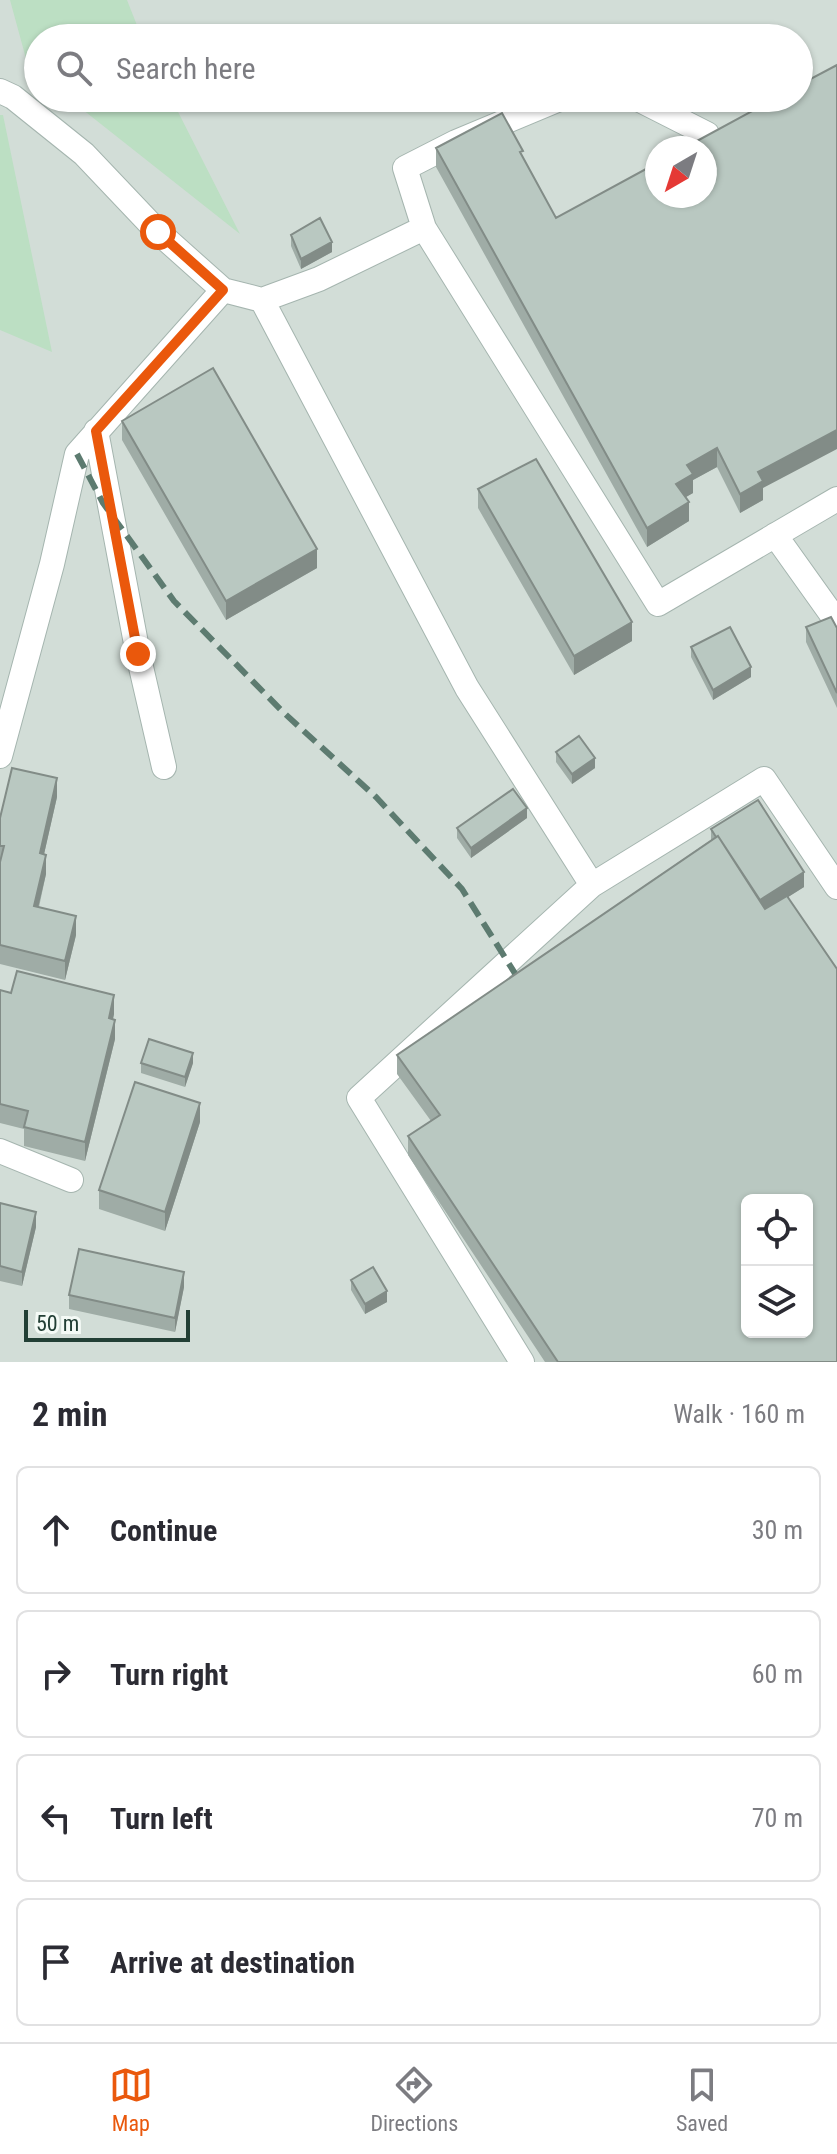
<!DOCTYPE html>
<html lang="en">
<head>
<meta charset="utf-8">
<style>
  :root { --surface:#fff; --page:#f7f7f7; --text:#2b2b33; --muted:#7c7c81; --line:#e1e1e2; --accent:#ea580c }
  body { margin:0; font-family:"Roboto Condensed",sans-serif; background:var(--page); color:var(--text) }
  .controls { position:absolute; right:24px; bottom:24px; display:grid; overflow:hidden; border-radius:12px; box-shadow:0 2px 6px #0004 }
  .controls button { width:72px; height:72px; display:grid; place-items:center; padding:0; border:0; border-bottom:2px solid var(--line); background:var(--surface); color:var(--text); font:40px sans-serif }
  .compass { position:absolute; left:645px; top:136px; width:72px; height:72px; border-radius:50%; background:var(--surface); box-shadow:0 2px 6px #0004; rotate:219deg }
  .scale { position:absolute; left:24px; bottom:20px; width:166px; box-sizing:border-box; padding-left:8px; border:4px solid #223f35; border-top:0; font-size:22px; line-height:28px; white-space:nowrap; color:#223f35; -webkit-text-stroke:6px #f4faf6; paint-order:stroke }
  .stop { position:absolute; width:24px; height:24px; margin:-18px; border:6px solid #ea580c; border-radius:50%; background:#fff }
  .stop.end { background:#ea580c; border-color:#fff; box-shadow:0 2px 8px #0008 }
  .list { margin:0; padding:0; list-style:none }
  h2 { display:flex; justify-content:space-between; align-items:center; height:104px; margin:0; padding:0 32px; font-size:34px }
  h2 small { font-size:26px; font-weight:400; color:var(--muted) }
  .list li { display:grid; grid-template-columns:52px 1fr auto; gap:24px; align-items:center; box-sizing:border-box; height:128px; margin:0 16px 16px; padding:0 16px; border:2px solid var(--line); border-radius:12px }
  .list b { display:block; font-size:30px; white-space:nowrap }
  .list em { font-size:26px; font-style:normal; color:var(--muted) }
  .icon { flex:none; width:44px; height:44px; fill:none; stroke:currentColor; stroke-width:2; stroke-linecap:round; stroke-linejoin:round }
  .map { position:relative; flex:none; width:837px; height:1362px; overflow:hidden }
  .search { position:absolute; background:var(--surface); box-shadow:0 2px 6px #0004; left:24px; right:24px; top:24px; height:88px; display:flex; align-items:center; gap:20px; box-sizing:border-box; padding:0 28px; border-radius:44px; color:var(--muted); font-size:30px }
  .sheet { height:680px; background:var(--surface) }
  nav { display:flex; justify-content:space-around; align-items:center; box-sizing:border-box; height:112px; border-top:2px solid var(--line); background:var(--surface); font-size:22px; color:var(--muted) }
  nav a { display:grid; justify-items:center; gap:4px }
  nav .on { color:var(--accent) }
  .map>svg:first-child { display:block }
  .built { fill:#d2ddd7; fill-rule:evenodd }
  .green { fill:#bcdfc3 }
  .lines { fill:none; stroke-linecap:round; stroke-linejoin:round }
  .minor-casing { stroke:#a5b5af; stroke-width:26 }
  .minor { stroke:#fff; stroke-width:24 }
  .rail { stroke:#5d7b70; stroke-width:6; stroke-dasharray:16 8; stroke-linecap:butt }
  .wall { fill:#9faca6 }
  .shaded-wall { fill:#828c87 }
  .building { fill:#b9c8c1; stroke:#828c87; stroke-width:2; fill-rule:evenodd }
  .route { stroke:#ea580c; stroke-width:10 }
</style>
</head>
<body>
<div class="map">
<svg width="837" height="1362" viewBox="0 0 837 1362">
  <rect width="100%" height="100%" fill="#e3ede8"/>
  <path class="built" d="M0,0H837V1362H0ZM38,38H799V98H38ZM657,148H705V196H657ZM747,1200H807V1332H747Z"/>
  <path class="green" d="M10,0H127L142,38H38V74L28,66Z
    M68,98H171L240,234Z
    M0,115H3L52,352L0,330Z"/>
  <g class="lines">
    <g class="minor-casing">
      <path id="minor" d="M0,91L13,97L84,154L158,232L223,290L262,300L319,279L424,228
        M562,98L456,142L405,168L424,228L658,604L837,499
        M636,98L707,134
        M262,300L467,688L592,885L359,1098L522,1362
        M96,431L138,654L164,767
        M775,535L837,622
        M0,756L52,564L77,454L223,290
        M592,885L764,779L837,887
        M0,1151L71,1180"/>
    </g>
    <use href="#minor" class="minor"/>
    <path class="rail" d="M77,454L103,503L174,601L283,712L376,797L462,889L521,983"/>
  </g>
  <path class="wall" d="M436,148L523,157L556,218L763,488V500L740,513L717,467L693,480V493L685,497L689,521L647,547L436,167Z
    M291,235L332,252L301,269L291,246Z
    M122,421L317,568L226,620L122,440Z
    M478,489L632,641L574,675L478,508Z
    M806,627L837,628V708L806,642Z
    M691,647L751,677L713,700L691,657Z
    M556,752L595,768L572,784L556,762Z
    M57,797L44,854L46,874L39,907L76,935L65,980L0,964V818Z
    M527,818L471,858L457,838V828Z
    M711,829L804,887L788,897L837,1362H545L408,1155V1136L431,1121L397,1074V1055L711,840Z
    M0,990L114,1014L113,1019L115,1039L85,1161L24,1146V1129L0,1123Z
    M141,1063H193L185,1087L141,1073Z
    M200,1122L165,1231L99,1209V1190Z
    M0,1203L36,1227L22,1286L0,1281Z
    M351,1280L387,1302L365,1314L351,1290Z
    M184,1287L175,1332L69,1309V1295Z"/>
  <path class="shaded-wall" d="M332,242V252L301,269V259Z
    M837,430V449L763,488V500L740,513V494L758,472Z
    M717,448V467L693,480V493L676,503V484L687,465Z
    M689,502V521L647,547V528Z
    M317,549V568L226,620V601Z
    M632,622V641L574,675V656Z
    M751,667V677L713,700V690Z
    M595,758V768L572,784V774Z
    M57,778V797L40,872V853Z
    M527,808V818L471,858V848Z
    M46,855V874L34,925V906Z
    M804,872V887L758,916V902Z
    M76,916V935L65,980V961Z
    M114,995V1014L109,1037V1018Z
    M115,1020V1039L85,1161V1142Z
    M193,1053V1063L185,1087V1077Z
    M200,1103V1122L165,1231V1212Z
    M36,1212V1227L22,1286V1272Z
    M184,1272V1287L175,1332V1318Z
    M387,1291V1302L365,1314V1304Z"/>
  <path class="building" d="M837,65V430L758,472L763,481L740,494L717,448L687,465L693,474L676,484L689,502L647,528L436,148L502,113L523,151L520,152L556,218L657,163V196H705V148H684L776,98H799V85Z
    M320,218L332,242L301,259L291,235Z
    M213,368L317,549L226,601L122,421Z
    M536,459L632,622L574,656L478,489Z
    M831,617L837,628V693L806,627Z
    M730,627L751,667L713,690L691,647Z
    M579,736L595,758L572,774L556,752Z
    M12,768L57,778L40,853L46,855L34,906L76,916L65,961L0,945V862L4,846H0V818Z
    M513,789L527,808L471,848L457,828Z
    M758,800L804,872L760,900L718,836L716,837L711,829Z
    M718,836L765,909L787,896L837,969V1362H558L408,1136L440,1115L397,1055ZM747,1200H807V1332H747Z
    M17,971L114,995L109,1018L115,1020L85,1142L24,1127L28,1111L0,1104V990L11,993Z
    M149,1039L193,1053L185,1077L141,1063Z
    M135,1082L200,1103L165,1212L99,1190Z
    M0,1203L36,1212L22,1272L0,1266Z
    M79,1249L184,1272L175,1318L69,1295Z
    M373,1267L387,1291L365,1304L351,1280Z"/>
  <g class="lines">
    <path class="route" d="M138,654L96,431L223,290L158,232"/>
  </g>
</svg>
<div class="controls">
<button><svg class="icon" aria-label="locate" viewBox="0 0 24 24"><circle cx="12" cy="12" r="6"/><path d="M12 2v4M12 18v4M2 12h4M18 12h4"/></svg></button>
<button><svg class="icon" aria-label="layers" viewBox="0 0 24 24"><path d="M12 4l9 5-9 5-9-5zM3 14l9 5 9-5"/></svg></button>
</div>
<svg class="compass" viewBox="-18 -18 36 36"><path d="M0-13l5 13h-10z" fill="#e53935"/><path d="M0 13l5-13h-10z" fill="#7c7c81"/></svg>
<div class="scale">50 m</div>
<div class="stop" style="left:158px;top:232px"></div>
<div class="stop end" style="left:138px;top:654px"></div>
<div class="search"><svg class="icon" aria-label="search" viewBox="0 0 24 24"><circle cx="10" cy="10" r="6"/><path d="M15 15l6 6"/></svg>Search here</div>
</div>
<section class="sheet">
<h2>2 min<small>Walk · 160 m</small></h2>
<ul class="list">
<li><svg class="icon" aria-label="ahead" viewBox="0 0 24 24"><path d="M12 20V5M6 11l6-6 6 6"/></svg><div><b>Continue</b></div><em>30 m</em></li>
<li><svg class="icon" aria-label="right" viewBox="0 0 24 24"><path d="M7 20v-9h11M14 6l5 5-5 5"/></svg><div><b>Turn right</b></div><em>60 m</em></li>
<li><svg class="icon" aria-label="left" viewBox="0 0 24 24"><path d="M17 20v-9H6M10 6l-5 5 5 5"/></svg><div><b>Turn left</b></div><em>70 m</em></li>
<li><svg class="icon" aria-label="arrive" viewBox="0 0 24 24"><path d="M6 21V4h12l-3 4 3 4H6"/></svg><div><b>Arrive at destination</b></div></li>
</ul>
</section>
<nav>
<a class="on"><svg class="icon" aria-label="map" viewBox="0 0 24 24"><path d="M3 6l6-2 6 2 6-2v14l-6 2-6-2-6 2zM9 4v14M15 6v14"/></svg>Map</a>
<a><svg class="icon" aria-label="directions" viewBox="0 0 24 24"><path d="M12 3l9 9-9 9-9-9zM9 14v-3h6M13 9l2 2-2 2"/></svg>Directions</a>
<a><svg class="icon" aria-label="saved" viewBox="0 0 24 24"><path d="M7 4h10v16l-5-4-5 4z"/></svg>Saved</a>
</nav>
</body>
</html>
